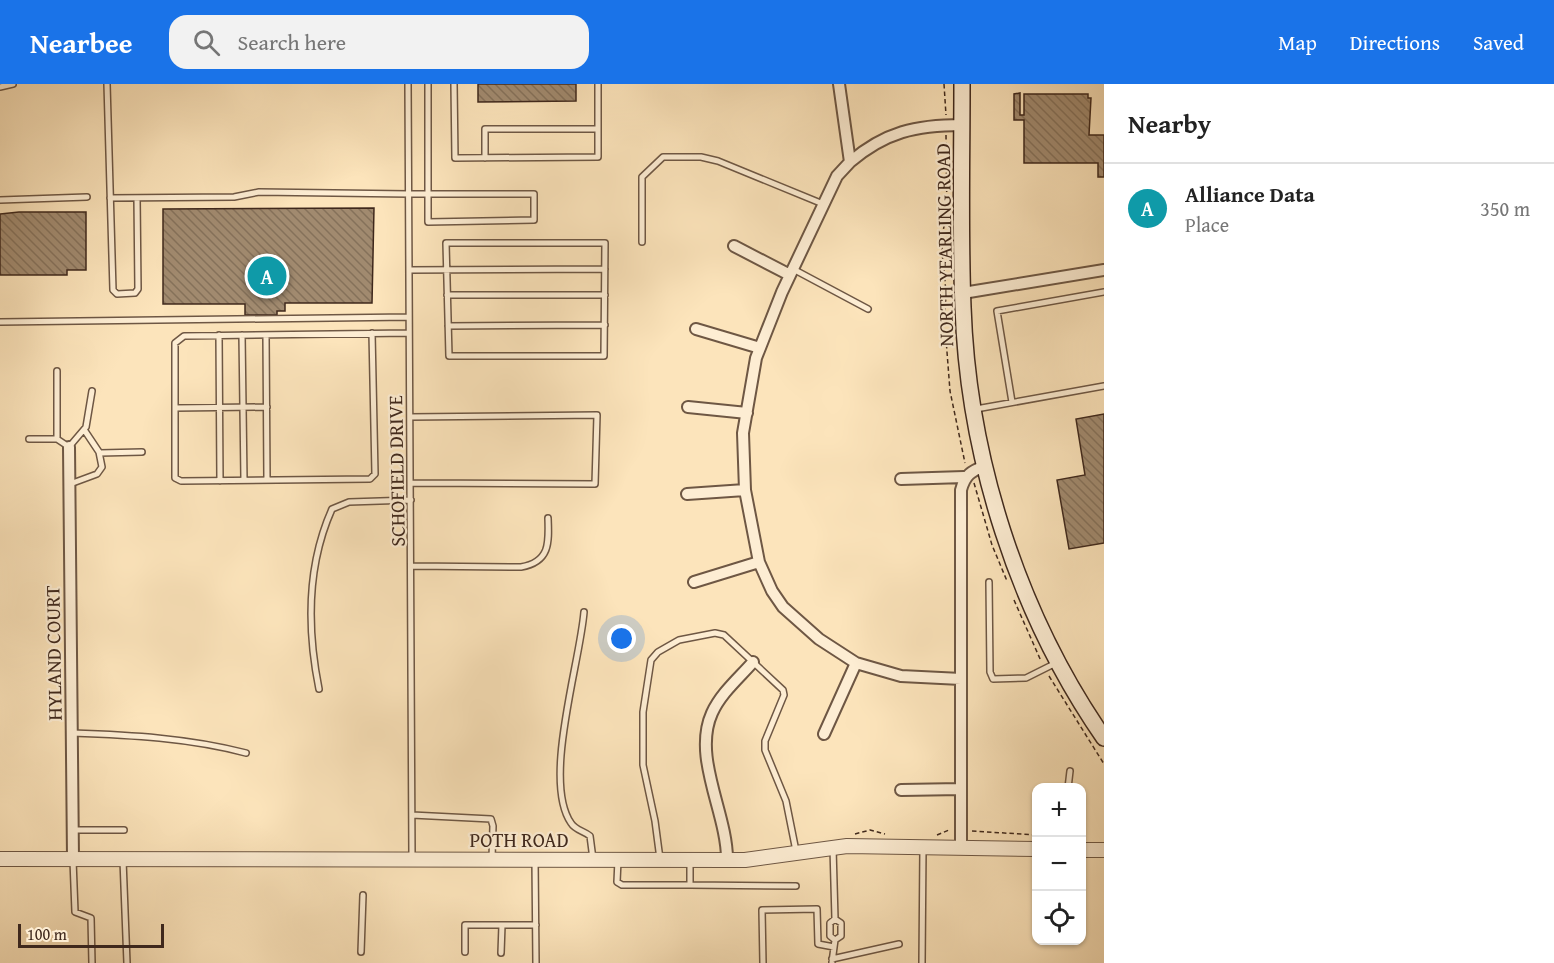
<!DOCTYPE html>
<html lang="en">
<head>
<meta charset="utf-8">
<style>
  :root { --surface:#fff; --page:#f2f2f2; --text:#222; --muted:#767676; --line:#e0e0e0; --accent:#1a73e8 }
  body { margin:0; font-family:"Gentium Book Plus",serif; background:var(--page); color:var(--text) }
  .controls { position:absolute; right:18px; bottom:18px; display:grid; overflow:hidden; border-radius:12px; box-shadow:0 2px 4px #0004 }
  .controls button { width:54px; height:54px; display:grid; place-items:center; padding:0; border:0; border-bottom:2px solid var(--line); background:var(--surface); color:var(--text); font:30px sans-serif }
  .scale { position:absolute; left:18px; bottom:15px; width:146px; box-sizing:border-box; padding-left:6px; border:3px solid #3f281c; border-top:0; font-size:16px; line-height:21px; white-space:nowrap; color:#3f281c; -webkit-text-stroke:4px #fdedd3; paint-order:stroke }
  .you { position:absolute; left:622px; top:555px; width:21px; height:21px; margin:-15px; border:4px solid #fff; border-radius:50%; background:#1a73e8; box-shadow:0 0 0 9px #1a73e833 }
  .badge { display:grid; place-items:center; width:39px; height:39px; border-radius:50%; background:var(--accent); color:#fff; font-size:20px; font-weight:700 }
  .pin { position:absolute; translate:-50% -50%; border:3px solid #fff; box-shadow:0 2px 6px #0006 }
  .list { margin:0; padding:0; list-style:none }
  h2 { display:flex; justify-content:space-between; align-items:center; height:78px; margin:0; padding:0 24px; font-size:26px }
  h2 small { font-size:20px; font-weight:400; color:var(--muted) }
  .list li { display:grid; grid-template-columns:39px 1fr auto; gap:18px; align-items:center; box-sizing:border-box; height:90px; padding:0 24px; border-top:2px solid var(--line) }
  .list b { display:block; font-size:22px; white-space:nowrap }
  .list p { margin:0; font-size:20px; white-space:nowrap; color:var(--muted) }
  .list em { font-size:20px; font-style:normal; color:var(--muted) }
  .icon { flex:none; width:33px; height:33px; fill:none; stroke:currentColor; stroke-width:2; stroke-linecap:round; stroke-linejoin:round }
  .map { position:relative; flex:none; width:1104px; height:879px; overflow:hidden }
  header { display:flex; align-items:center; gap:36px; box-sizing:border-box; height:84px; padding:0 30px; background:var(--accent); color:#fff }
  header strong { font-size:28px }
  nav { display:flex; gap:33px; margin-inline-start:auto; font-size:21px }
  .search { width:420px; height:54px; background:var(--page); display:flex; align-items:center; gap:15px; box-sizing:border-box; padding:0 21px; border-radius:18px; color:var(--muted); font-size:22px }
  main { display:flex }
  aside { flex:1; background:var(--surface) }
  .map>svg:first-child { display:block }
  .building { fill:url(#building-back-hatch); stroke:#3f281c; stroke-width:1.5 }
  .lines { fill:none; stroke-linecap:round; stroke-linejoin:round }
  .service-casing { stroke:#6e5744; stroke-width:8 }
  .minor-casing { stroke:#6e5744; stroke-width:14 }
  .tertiary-casing { stroke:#6e5744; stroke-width:16 }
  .secondary-casing { stroke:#3f281c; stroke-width:18 }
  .path { stroke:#3f281c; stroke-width:1.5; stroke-dasharray:4.5 3; stroke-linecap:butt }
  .service { stroke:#fdedd3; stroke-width:5 }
  .minor { stroke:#fdedd3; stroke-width:10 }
  .tertiary { stroke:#fdedd3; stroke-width:14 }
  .secondary { stroke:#fdedd3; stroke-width:15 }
  .labels { text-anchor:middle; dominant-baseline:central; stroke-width:4.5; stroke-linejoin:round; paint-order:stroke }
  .street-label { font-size:20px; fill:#3f281c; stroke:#fdedd3 }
</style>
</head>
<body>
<header>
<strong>Nearbee</strong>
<div class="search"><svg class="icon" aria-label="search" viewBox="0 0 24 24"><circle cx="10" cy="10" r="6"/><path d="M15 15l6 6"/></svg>Search here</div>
<nav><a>Map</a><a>Directions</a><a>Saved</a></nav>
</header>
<main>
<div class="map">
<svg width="1104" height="879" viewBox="0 0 1104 879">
  <defs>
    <pattern id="building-back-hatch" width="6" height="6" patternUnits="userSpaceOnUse" patternTransform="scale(1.5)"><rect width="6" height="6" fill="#a18a6f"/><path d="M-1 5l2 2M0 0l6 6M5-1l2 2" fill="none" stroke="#85715a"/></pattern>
  </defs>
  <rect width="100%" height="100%" fill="#fce4bb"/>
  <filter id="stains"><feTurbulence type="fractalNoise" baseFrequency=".00333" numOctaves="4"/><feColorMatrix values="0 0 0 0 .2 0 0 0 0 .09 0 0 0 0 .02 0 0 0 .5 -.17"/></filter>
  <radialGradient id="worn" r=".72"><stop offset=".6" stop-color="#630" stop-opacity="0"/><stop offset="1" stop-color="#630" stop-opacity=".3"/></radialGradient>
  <path class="building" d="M478,0H576V17L478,18Z
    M1020,9V31H1024V10H1088V14H1091L1089,51H1104V93H1098V79H1024V36H1014V10Z
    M374,124L372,219H285V227H277V231H245V220H163V125Z
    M19,128H86V186H67V191H0V130Z
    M1104,330V459L1069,465L1057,396L1085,391L1076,335Z"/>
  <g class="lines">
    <g class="service-casing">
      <path id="service" d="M107,0L113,206L117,210L135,209L138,205L137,114
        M408,0L412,774
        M454,0L455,74L598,73V0
        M0,3L13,0
        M485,74V45H598
        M110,114L234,113L259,108L409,110H534V136L428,138V0
        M0,116L87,113
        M642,158V93L663,73H701L718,77L823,120
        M446,159H605L604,272H449Z
        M793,185L868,225
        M409,186L605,185
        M447,211H605
        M0,238L409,233
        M448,242L605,241
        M372,249L375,390L370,395L181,397L175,394V259L184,252L409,249
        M219,251L220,397
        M242,251L244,396
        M266,251L267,396
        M1012,318L997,227L1104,208
        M175,324L267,323
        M976,325L1104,302
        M410,333L597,331L595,400L411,399
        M29,355H57L69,363L86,343L92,307
        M57,355V287
        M100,369L142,368
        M70,400L97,390L102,383L99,368L85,347
        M412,482L521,483C550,478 549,459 548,434
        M989,498L990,588L993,595L1026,594L1058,578
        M584,528C580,579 542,697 571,739C575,746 584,747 590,752L593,775
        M319,605C307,545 307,481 332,425L349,418L411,416
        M72,649C130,651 189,654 246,669
        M1068,704L1070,687
        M412,731L491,735L493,742L492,774
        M73,746H124
        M833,764L835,835L830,839V852L835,856
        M660,775L655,737L643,681V628L651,576L658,568L679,556L715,549L724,551L783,606L784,611L765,657V666L786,717L796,767
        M73,776L75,828L91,834L92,879
        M123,776L127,879
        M535,776L536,879
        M618,776L617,798L622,801H690V777
        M690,801L796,802
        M361,868L363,811
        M465,868V841H536
        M501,869L502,841
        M832,875L899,860
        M832,878L835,856L841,852V839L835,835
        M763,879L762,826L817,825L818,860L834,863
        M922,879L923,764"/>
    </g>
    <g class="minor-casing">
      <path id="minor" d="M839,0L850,78L837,92L782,208L756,274L743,349L745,406L759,478L772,507L783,523L819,555L856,579L901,592L961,595
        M850,78C885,48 916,41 962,41
        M734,162L790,191
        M963,209L1104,186
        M696,245L760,264
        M688,323L747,329
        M69,363L73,774
        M901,395L964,393
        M687,410L745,406
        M694,498L759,478
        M824,650L856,579
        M901,706L961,705
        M961,763V406C965,391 971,387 985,382
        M727,775C727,729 692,673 712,629C721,609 739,594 753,578"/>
    </g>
    <g class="tertiary-casing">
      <path id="tertiary" d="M1082,766H1104
        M0,775L745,776L847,762L1036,765"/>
    </g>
    <g class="secondary-casing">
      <path id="secondary" d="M962,0C962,74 960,149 963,223C968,373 1018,530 1104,654"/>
    </g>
    <path class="path" d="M944,0L946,31
      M946,51L947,134C934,163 951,198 944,229L950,307L965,379
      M974,399L992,461L1007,497
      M1014,516L1041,577
      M1049,592L1104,680
      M972,747L1036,751
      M855,750L870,746L885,750
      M937,751L949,746"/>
    <use href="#service" class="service"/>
    <use href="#minor" class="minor"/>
    <use href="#tertiary" class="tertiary"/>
    <use href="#secondary" class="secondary"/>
  </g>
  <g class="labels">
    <g class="street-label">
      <text transform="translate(944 161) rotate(-91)">NORTH YEARLING ROAD</text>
      <text transform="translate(396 387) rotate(-91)">SCHOFIELD DRIVE</text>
      <text transform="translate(53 569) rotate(-91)">HYLAND COURT</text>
      <text x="519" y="755">POTH ROAD</text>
    </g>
  </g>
  <rect width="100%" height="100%" filter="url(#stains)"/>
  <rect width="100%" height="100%" fill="url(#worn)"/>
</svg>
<div class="controls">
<button>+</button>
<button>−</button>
<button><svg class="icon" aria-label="locate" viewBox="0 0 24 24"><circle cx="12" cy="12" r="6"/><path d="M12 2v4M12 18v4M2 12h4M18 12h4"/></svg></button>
</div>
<div class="scale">100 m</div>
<div class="you"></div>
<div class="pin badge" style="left:267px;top:192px;background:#0f9aa8">A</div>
</div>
<aside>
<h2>Nearby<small></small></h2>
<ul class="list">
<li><span class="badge" style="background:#0f9aa8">A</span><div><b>Alliance Data</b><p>Place</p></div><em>350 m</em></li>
</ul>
</aside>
</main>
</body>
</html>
